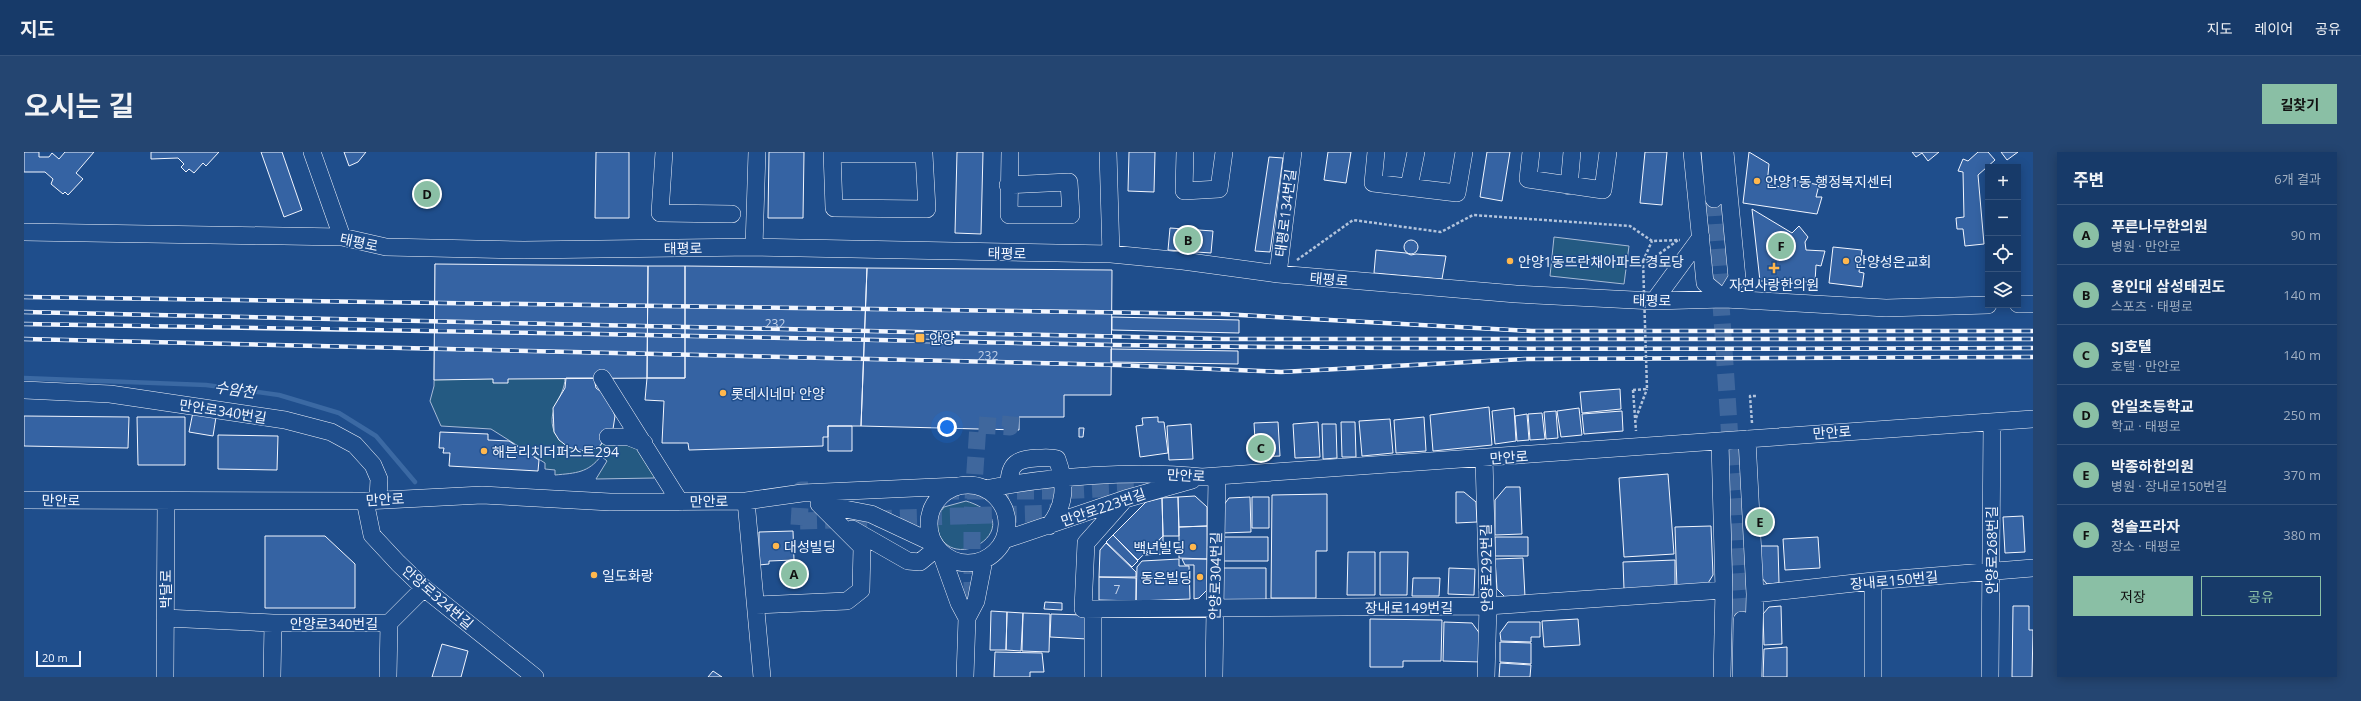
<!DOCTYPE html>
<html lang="ko">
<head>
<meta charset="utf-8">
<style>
  :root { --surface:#173a69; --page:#244571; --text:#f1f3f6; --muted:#9eadc0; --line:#36547d; --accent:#8abfa5 }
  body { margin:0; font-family:"Open Sans","Noto Sans KR",sans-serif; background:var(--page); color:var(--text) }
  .controls { position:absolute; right:12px; top:12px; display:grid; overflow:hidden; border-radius:0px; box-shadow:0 2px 10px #0003 }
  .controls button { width:36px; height:36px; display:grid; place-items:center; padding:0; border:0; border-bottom:1px solid var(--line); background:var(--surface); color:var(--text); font:20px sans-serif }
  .scale { position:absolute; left:12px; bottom:10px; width:45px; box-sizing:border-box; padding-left:4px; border:2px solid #f2f6ff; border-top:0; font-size:11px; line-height:14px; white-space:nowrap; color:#f2f6ff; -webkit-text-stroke:3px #1f4e8c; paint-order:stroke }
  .you { position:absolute; left:923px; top:275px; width:14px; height:14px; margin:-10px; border:3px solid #fff; border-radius:50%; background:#1a73e8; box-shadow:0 0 0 6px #1a73e833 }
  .badge { display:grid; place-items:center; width:26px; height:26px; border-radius:50%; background:var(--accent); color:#111; font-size:13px; font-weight:700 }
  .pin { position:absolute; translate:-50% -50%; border:2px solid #fff; box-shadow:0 1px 4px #0006 }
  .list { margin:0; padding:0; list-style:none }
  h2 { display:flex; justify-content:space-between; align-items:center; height:52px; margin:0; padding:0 16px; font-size:17px }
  h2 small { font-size:13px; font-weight:400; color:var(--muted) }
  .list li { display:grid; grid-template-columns:26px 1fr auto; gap:12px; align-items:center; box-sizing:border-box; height:60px; padding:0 16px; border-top:1px solid var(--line) }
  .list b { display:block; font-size:15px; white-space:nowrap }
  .list p { margin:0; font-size:13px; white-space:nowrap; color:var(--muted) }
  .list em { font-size:13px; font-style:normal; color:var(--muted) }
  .actions { display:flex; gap:8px; padding:12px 16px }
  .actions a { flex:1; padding:9px 0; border:1px solid var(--accent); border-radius:0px; text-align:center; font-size:14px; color:var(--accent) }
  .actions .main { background:var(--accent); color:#111 }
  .icon { flex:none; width:22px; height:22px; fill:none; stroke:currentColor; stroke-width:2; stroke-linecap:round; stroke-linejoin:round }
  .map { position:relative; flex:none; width:2009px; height:525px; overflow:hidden; border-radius:0px }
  header { display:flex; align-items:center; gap:24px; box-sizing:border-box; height:56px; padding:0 20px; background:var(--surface); border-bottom:1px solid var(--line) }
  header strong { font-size:19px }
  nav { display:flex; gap:22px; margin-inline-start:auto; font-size:14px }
  .intro { display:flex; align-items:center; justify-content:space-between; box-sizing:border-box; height:96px; padding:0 24px }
  h1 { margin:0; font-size:28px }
  .button { padding:10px 18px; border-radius:0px; background:var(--accent); color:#111; font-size:14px; font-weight:700 }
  main { display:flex; gap:24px; padding:0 24px }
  aside { flex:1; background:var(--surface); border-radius:0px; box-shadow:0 2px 10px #0003 }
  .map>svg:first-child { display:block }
  .green { fill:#245a82; stroke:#a8bbd7 }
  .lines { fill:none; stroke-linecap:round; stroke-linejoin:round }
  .stream { stroke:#3b69a3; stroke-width:4.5 }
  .building { fill:#3563a3; stroke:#f2f6ff }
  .minor-tunnel { stroke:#3f679d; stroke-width:17; stroke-dasharray:17 8; stroke-linecap:butt }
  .minor-casing { stroke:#f2f6ff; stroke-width:18 }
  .path { stroke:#b3c4dc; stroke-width:2.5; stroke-dasharray:3 2; stroke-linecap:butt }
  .minor { stroke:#1f4e8c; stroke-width:17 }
  .rail-casing { stroke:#f2f6ff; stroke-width:4.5 }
  .rail { stroke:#1f4e8c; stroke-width:3; stroke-dasharray:9; stroke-linecap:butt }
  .path-bridge { stroke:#b3c4dc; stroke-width:2.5; stroke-dasharray:3 2; stroke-linecap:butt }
  .poi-dot { fill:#ffb74d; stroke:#1f4e8c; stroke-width:1.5 }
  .labels { text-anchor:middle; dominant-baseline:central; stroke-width:3; stroke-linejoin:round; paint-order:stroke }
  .number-label { font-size:12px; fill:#c3d1e8 }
  .poi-label { font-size:14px; fill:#f2f6ff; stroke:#1f4e8c; text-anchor:start }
  .street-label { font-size:14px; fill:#f2f6ff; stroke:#1f4e8c }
  .water-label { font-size:15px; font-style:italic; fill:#f2f6ff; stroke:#1f4e8c }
</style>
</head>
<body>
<header>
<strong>지도</strong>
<nav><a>지도</a><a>레이어</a><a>공유</a></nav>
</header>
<div class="intro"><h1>오시는 길</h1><a class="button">길찾기</a></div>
<main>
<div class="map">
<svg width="2009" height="525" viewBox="0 0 2009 525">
  <rect width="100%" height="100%" fill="#1f4e8c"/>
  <path class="green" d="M1530,85L1605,94L1600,132L1526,124Z
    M411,112L623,226H541C541,245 522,257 530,279C531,282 535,286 538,288C551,302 568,302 581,289L614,294L631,324L630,326L572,327L583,309L577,304C564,321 552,321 531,323V318L521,317V311L467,277L417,274L406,249L410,234Z
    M942,349C1009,369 931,426 914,380C910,370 914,363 920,355Z"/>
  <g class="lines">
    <path class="stream" d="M0,226L182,233L255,243L315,261L352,284L391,330"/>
  </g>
  <path class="building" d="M0,0H15V5H25L28,1L35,7L41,0H70L52,21L59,27L44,43L41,40L39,42L27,32L29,27L21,20H0Z
    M127,0H195L182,14L179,11L170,21L165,17L162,20L157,15L160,12L154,6L127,7Z
    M237,0H258L278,58L260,65Z
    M320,0H342L334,10L325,14Z
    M572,0H605V66H571Z
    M745,0H780L779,66H744Z
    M933,0H959L957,82L931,81Z
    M1105,0H1131L1130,40L1104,39Z
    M1304,0H1327L1322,31L1300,28Z
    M1463,0H1486L1478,49L1456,45Z
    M1621,0H1643L1638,53L1616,51Z
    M1725,0L1745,12L1743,33L1758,35L1760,26L1795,33L1792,45H1798L1793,62L1719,51Z
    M1888,0H1915L1904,9L1898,1L1892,5Z
    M1954,0H1964L1971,8L1954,23L1960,92L1941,94L1939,77H1933L1932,66L1940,65L1939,20L1934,19L1939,7L1944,9Z
    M1977,0H1994L1983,8Z
    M1245,5L1259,6L1246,100L1231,99Z
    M1728,57L1768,81L1775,74L1784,85L1781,90L1782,98L1801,99L1797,114L1792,113L1791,130L1736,129Z
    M1146,76L1189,79L1187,101L1144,98Z
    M1380 95a7 7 0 1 1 14 0a7 7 0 1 1-14 0Z
    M1809,95L1838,98L1835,120L1840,121L1838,135L1805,131Z
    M1352,98L1382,101L1387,103L1392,102L1422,104L1418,127L1350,121Z
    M411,112L624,114L623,226L484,227V231H469V227L410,228Z
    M624,114H661V226H623Z
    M661,114L843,116L837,274H804V285H799V294L665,298L664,291H638L640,249L621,248L623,226H661Z
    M843,116L1088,118L1087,243H1040V265H995V278L837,274Z
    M1088,165L1215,168V181L1088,178Z
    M1087,197L1214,199V212L1087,210Z
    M542,226H570L572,236L580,242L586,251L591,264L589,277L575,295L563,299L555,298L544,295L535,288L530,280L529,256L541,236Z
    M1596,237L1597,257L1558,261L1556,240Z
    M1465,255L1468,293L1409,299L1406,263Z
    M1490,256L1492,289L1471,292L1468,259Z
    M1555,256L1558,283L1537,285L1533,259Z
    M1532,259L1534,286L1522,287L1520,260Z
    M1598,259L1599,279L1560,282L1558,262Z
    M169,260L192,265L189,284L165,280Z
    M1518,261L1521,287L1506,288L1504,262Z
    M1503,262L1505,288L1493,289L1491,264Z
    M0,264L105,265L104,296L0,294Z
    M113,265H161V313H114Z
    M1134,265V270H1140L1144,301L1116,305L1112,274L1119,273L1118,266Z
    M1400,265L1402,299L1372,301L1370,268Z
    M1366,267L1369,301L1338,304L1335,269Z
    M1254,270L1256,304L1232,305L1230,271Z
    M1294,270L1296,305L1271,306L1269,272Z
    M1317,270H1331L1332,305H1318Z
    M1167,272L1169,307L1145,308L1143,274Z
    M1298,272H1312L1313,306L1299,307Z
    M804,274H828V299H804Z
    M1055,276H1060L1059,285H1055Z
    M416,280L464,282V288L485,289L515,308L514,319L425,314L426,301H419L420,296H415Z
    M194,283L254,284L253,318L194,317Z
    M1644,322L1650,402L1600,405L1595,326Z
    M1482,335H1496L1498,382L1471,383V348Z
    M1432,340H1440L1452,350L1453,370L1432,371Z
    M1303,342V399H1292V446H1247L1248,343Z
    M1171,344L1183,355V374L1155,375L1154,345Z
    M1154,345L1155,384H1139L1138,346Z
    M1226,345L1227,380L1197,381L1196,358L1205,346Z
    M1228,345H1245V376H1228Z
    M1138,346L1139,384L1114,408L1089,383L1122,350Z
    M1999,364L2001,400L1981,401L1979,365Z
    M1183,374V407L1155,406V375Z
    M1687,374L1689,423L1681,436L1653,437L1651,375Z
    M769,379L770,408L745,409V412L735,413V380Z
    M1089,383L1114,409L1108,415L1082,390Z
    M241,384H301L331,412V456H241Z
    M1139,384V402L1121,403Z
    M1196,385H1244V409H1196Z
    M1471,385H1504V404H1471Z
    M1794,385L1796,416L1761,418L1759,387Z
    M1082,391L1112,420V425H1075L1076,398Z
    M1736,394H1754L1755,431L1743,432L1737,425Z
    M1324,400H1351V443H1323Z
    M1356,400H1384L1383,443H1356Z
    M1499,406L1501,445L1482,446L1473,437L1471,407Z
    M1155,407V414H1165L1166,447L1112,449L1113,415L1118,409Z
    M1158,407H1183V438L1175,446L1170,447V413H1161Z
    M1651,408V436L1600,437L1599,410Z
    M1197,416H1242V448H1196Z
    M1425,416L1451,417L1450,443L1424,442Z
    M1075,425L1112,426V449L1075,448Z
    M1389,426H1416L1415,444H1388Z
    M1021,450L1038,451V458L1020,457Z
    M1757,454L1758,492L1740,493L1739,462L1745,455Z
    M1989,454H2005V478H2009L2008,525H1988Z
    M967,459L983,460L982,498H966Z
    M983,460L999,461L997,499L982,498Z
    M999,461L1026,462L1025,500L998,499Z
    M1027,462L1060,463L1063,466V487L1026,485Z
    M1346,467L1418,468L1417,509H1379V515H1346Z
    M1554,467L1556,493L1520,495L1518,469Z
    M1420,470L1448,471L1459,486L1458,510L1419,509Z
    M1484,470H1516V485H1507V490L1477,489L1476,481Z
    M1476,490L1507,491V512L1476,510Z
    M418,492L444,499L437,525H408Z
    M1763,495V525H1739L1740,497Z
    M971,500L1018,501L1020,520H1006V525H970Z
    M1476,511L1507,513L1506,525H1475Z
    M689,519L698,525H684Z"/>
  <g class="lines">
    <path class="minor-tunnel" d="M1690,47L1718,468
      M918,339H1034L1116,335
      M776,369L1034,361V347
      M775,373L777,338H788
      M948,447V363L954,273L986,275L987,263"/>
    <g class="minor-casing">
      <path id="minor" d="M288,0L318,85
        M640,0L636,61L708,62
        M808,0L810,56L903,57L900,2H808
        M1084,0L1087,102
        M1161,0L1160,39L1195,37L1200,0
        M1352,0L1349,31L1433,41L1440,0
        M1507,0L1504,27L1579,38L1584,0
        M1668,0L1681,131L1700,147
        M1686,0L1690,47
        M984,33L1045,30L1047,63H985L986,0
        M1545,34L1548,0
        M1385,35L1392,0
        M0,80L318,85L362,95L500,98L730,95L1087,102L1159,109L1254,122L1492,142L1630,149L1700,147L1862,156L1964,153
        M730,95L733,0
        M1254,122L1269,0
        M1700,147L1713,126L1701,0
        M1630,149L1677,85
        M1994,152H2009
        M578,226L656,350
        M0,238L86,242L261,268L307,280L331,293L349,313L355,327L354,347
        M584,285H605L620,291
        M1723,287L1731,442L1729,525
        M1696,290L1700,438L1698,525
        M1460,306L1464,454L1462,525
        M985,332C985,311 994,307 1013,306C1020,306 1027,305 1033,307C1042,332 1042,353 1025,374
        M905 372a39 39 0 1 1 78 0a39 39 0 1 1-78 0Z
        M961,337C1027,324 1112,318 1178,325L2009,267
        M1101,347L1062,391L1059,457L1464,454L1700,438
        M0,348L341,349L458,343L586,350L722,349L778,341L935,334
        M341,349L348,383L374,411L400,436L511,525
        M722,349L738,525
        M795,352L847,362L909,391
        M828,377L884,409L896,410L913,396
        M980,388L1101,347L1168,328
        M917,401L935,451L943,466
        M1731,442L1849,429L2009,416
        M732,453L823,449L837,438L838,395L795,352
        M141,466L249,471H365L364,525
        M365,471L400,436
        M141,525L142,349
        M248,525L249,471
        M941,525L943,466L952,449L960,408
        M1069,525V457
        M1190,525L1193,324
        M1717,525L1718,468
        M1849,525V429
        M1966,525L1968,271"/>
    </g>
    <path class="path" d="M1273,108L1329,68L1417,80L1449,63L1606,74L1628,89L1656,88
      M1619,109L1628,89
      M1609,238L1612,279
      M1612,266L1623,237
      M1728,271L1726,244H1733"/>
    <use href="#minor" class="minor"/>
    <g class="rail-casing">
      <path id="rail" d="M0,145L1198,162L1508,179H2009
        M0,160L1199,187H2009
        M0,172C363,176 727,186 1090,193C1396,198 1703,197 2009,196
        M0,187L1094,213L1257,220L1501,207L2009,205"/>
    </g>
    <use href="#rail" class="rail"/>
    <path class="path-bridge" d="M1609,238L1623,237L1619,109L1631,105L1654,88"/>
  </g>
  <g class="poi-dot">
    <circle cx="1733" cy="29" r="4"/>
    <circle cx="1486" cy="109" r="4"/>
    <circle cx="1822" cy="109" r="4"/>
    <path d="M1748 110h4v4h4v4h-4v4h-4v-4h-4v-4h4z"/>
    <rect x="891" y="181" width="10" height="10" rx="2"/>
    <circle cx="699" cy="241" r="4"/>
    <circle cx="460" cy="299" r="4"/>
    <circle cx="752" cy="394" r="4"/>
    <circle cx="1169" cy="395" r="4"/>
    <circle cx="570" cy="423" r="4"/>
    <circle cx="1176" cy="425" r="4"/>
  </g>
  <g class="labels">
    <g class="number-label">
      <text x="751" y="171">232</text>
      <text x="964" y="203">232</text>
      <text x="1093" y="437">7</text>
    </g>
    <g class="poi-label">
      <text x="1741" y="29">안양1동 행정복지센터</text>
      <text x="1494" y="109">안양1동뜨란채아파트 경로당</text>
      <text x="1830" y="109">안양성은교회</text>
      <text x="1750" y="132" text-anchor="middle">자연사랑한의원</text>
      <text x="905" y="186">안양</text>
      <text x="707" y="241">롯데시네마 안양</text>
      <text x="468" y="299">해븐리치더퍼스트294</text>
      <text x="760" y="394">대성빌딩</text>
      <text x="1161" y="395" text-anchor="end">백년빌딩</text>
      <text x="578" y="423">일도화랑</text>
      <text x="1168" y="425" text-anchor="end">동은빌딩</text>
    </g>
    <g class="street-label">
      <text transform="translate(1261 61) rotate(-83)">태평로134번길</text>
      <text transform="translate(335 90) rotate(12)">태평로</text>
      <text transform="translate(659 96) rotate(-1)">태평로</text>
      <text transform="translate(983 101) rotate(1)">태평로</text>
      <text transform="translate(1305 127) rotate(5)">태평로</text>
      <text transform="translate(1628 148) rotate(1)">태평로</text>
      <text transform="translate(199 259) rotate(9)">만안로340번길</text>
      <text transform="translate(1808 280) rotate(-4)">만안로</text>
      <text transform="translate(1485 305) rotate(-4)">만안로</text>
      <text transform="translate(1162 323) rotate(3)">만안로</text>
      <text transform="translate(361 347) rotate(-3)">만안로</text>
      <text transform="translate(37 348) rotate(1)">만안로</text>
      <text transform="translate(685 349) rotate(-1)">만안로</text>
      <text transform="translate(1079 355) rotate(-19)">만안로223번길</text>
      <text transform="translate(1967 398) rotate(-90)">안양로268번길</text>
      <text transform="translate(1462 416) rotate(-91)">안양로292번길</text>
      <text transform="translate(1191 424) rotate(-89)">안양로304번길</text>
      <text transform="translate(1870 428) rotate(-5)">장내로150번길</text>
      <text transform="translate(141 437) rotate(-90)">박달로</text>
      <text transform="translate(414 445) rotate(41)">안양로324번길</text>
      <text x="1385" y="455">장내로149번길</text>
      <text x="310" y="471">안양로340번길</text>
    </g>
    <g class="water-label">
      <text transform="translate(211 237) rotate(8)">수암천</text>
    </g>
  </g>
</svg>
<div class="controls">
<button>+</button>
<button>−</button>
<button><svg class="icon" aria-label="locate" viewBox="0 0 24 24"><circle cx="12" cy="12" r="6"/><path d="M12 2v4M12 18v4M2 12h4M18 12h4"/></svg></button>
<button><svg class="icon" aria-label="layers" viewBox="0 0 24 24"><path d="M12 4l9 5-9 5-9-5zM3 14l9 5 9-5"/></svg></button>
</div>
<div class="scale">20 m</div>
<div class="you"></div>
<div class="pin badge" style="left:770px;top:422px">A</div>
<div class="pin badge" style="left:1164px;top:88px">B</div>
<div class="pin badge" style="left:1237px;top:296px">C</div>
<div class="pin badge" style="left:403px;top:42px">D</div>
<div class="pin badge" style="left:1736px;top:370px">E</div>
<div class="pin badge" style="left:1757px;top:94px">F</div>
</div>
<aside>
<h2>주변<small>6개 결과</small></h2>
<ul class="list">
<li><span class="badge">A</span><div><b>푸른나무한의원</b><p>병원 · 만안로</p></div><em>90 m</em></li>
<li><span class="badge">B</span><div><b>용인대 삼성태권도</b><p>스포츠 · 태평로</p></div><em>140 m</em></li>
<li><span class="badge">C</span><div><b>SJ호텔</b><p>호텔 · 만안로</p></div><em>140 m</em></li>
<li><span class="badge">D</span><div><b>안일초등학교</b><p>학교 · 태평로</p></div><em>250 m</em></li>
<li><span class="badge">E</span><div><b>박종하한의원</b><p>병원 · 장내로150번길</p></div><em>370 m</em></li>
<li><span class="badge">F</span><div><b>청솔프라자</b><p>장소 · 태평로</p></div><em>380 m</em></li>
</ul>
<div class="actions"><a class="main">저장</a><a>공유</a></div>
</aside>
</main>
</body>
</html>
